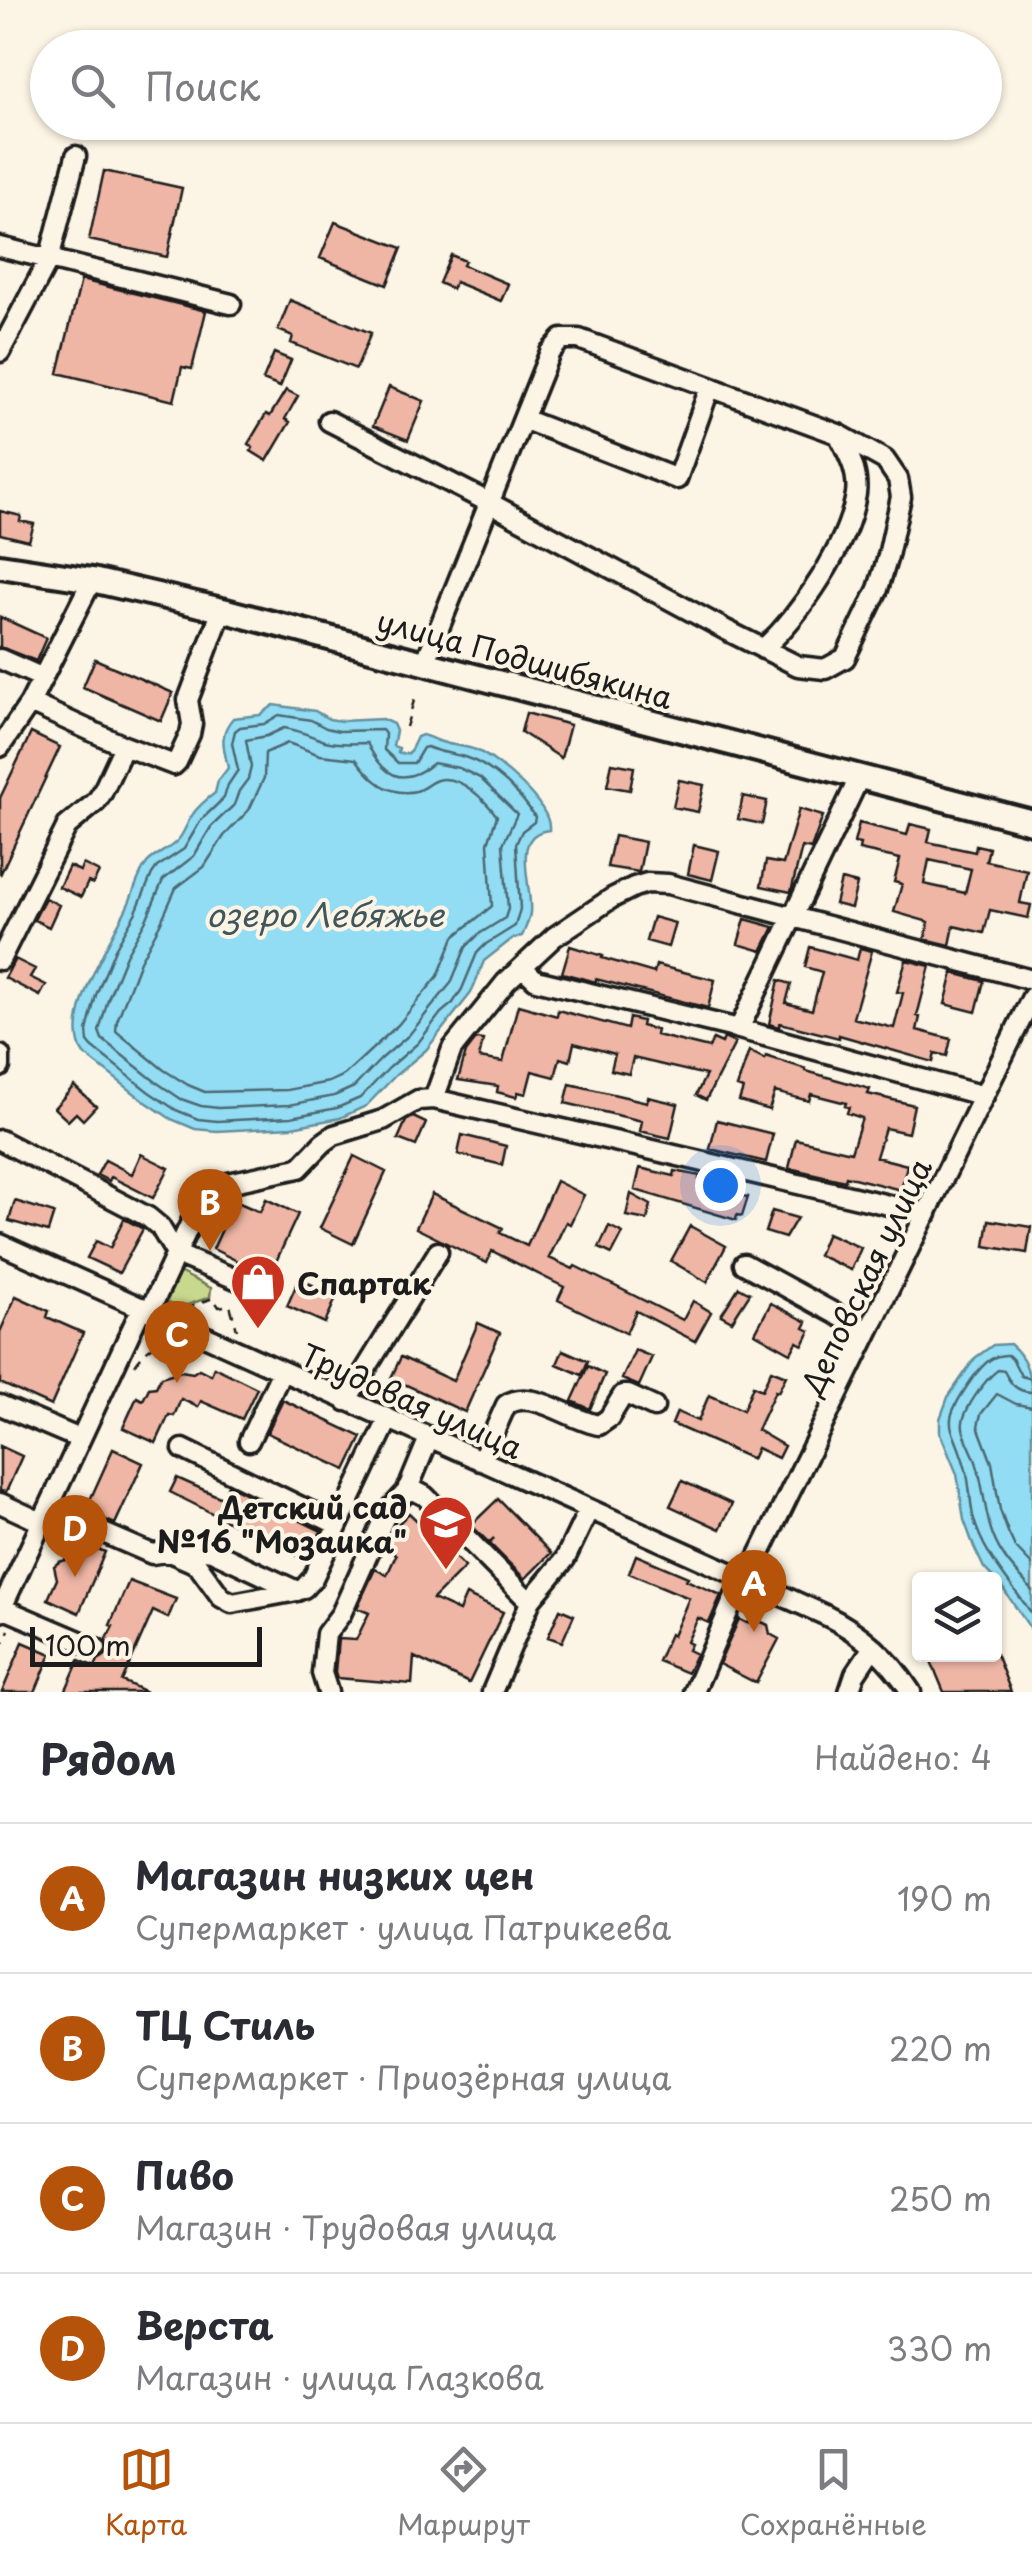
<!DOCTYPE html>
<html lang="ru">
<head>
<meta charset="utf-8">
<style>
  :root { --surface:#fff; --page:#f7f7f7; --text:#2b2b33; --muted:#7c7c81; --line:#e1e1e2; --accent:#b45309 }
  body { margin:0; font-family:"Playpen Sans",sans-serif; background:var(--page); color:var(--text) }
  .controls { position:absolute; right:30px; bottom:30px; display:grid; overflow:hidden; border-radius:10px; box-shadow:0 2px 8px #0004 }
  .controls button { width:90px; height:90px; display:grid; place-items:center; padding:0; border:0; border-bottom:2px solid var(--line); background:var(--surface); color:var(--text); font:50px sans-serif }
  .scale { position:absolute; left:30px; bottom:25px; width:232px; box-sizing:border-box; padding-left:10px; border:5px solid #1c1c1c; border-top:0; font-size:28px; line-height:35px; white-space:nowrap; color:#1c1c1c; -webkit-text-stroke:8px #fcf5e5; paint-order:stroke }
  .you { position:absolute; left:720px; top:1185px; width:35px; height:35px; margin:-25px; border:8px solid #fff; border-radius:50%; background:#1a73e8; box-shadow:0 0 0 15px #1a73e833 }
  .badge { display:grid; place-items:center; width:65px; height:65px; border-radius:50%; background:var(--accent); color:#fff; font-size:32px; font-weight:700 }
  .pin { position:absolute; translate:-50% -82px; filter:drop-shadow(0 2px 5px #0008) }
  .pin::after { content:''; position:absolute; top:52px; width:35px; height:30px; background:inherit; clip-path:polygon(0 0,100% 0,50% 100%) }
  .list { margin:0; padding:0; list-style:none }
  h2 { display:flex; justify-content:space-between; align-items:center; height:130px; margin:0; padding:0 40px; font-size:42px }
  h2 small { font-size:32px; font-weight:400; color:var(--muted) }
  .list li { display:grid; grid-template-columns:65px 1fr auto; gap:30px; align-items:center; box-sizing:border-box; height:150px; padding:0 40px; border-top:2px solid var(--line) }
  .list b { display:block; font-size:38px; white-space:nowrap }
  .list p { margin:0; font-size:32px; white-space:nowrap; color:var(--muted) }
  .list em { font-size:32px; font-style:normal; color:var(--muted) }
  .icon { flex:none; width:55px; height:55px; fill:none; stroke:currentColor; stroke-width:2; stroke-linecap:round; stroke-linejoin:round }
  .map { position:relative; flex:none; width:1032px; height:1692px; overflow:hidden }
  .search { position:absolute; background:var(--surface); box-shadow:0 2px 8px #0004; left:30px; right:30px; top:30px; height:110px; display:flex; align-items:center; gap:25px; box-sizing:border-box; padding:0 35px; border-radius:55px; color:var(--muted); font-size:38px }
  .sheet { height:730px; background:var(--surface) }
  nav { display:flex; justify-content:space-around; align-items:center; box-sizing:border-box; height:140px; border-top:2px solid var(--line); background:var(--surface); font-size:28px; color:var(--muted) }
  nav a { display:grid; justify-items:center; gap:5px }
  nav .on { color:var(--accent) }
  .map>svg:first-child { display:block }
  .green { fill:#c8d98e; stroke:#727a55; stroke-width:2.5 }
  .water { fill:#93ddf4; stroke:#63909e; stroke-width:2.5 }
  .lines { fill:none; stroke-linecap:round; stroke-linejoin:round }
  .shore { stroke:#4c6972; stroke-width:2.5 }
  .building { fill:#efb6a5; stroke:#1c1c1c; stroke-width:2.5; fill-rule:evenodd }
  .minor-casing { stroke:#1c1c1c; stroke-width:25 }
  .major-casing { stroke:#1c1c1c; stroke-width:30 }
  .path { stroke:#1c1c1c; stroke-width:2.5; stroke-dasharray:10 8; stroke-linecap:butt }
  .minor { stroke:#fcf5e5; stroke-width:18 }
  .major { stroke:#fcf5e5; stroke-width:22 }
  .labels { text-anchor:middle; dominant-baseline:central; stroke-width:8; stroke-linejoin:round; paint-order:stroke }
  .street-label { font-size:30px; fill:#1c1c1c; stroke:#fcf5e5 }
  .poi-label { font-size:30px; font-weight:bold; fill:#1c1c1c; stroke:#fcf5e5; text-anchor:start }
  .water-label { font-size:32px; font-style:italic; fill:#40565d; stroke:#fcf5e5 }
</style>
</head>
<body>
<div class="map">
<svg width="1032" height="1692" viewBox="0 0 1032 1692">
  <rect width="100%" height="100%" fill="#fcf5e5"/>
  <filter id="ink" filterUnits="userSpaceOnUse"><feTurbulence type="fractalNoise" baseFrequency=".01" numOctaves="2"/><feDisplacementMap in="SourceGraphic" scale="20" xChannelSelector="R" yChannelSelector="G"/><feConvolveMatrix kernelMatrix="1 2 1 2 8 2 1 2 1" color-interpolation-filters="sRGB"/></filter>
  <g filter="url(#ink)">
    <path class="green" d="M179,1272L211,1288L210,1297L179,1308L164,1301Z"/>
    <path class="water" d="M274,705L315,711L329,719L341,721L382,719L393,724L396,731L393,746L399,748L398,753L409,754L417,737L422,735C430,737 437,741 445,743C455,746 465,746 476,750C498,760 552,805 549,830C509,834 533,885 530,913C529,921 525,929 522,936L512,939L484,961L471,993L426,1050L396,1075L366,1106L340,1118L292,1127L217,1131L195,1129L171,1119L143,1100L84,1054C59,1018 112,940 128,905C134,892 138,875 147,863C155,854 169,850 178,840C185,832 187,822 193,814C199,805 207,799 215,793L218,781L228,768C224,748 218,735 233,718L260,715Z
      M1010,1344C1026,1357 1029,1372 1032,1391V1631L1002,1587L984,1568L974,1547L964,1520L957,1474L940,1433V1419L948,1397L975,1358L993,1345Z"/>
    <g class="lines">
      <path class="shore" d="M279,715L311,720L326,728L339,731L382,730L385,734L384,750L398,763H414L423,748L427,747C440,753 453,753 467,758C494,767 521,794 535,817L534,822L522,831L516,844L520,909L515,926L486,944L477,953L462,989L453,1003L441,1013L418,1043L389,1068L360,1098L337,1108L291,1117L217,1121L198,1119L176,1110L149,1092L92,1047L88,1042L87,1031L96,995L115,949L136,912L152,874L157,867L184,849L201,820L224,798L228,785L238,770L232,743L235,731L240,727L264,724Z
        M284,728C299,730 310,736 325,741C339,745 353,743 367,743C383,775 401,789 433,763L459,768L480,778L517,814L503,844L508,909L505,918L479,934L466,947L451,983L409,1035L381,1059L354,1087L334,1096L289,1105L218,1108L201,1106L181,1099L156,1082L102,1039L99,1031L108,999L126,955L147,918L163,880L194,856L211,827L234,805L239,791L248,779L251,767L246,740L267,736Z
        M288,743L320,755L356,759C371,779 388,797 416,791C424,789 430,782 437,780C460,774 485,800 497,816L488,843L492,906L454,937L438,976L398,1025L344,1075L329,1082L287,1090L205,1092L188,1085L164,1070L116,1031L117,1021L140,961L160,924L176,888L204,867L224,836L249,810L264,778L265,753Z
        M1032,1379L1021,1376L1013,1360L1008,1355C991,1354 982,1366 972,1379C937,1429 953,1420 966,1470C970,1485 970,1501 973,1516C983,1555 1010,1582 1032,1614
        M1032,1392C1016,1392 1010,1383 1004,1371L998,1370C986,1378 960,1413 963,1428C965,1440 974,1453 977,1465C986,1495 984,1527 1003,1555C1011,1568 1023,1578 1032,1591
        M1032,1407L1016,1404L997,1394L981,1414L978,1426L992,1463L1000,1510L1008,1532L1015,1547L1032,1565"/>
    </g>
    <path class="building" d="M104,171L182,188L167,257L89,240Z
      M335,222L402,248L387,285L320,258Z
      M451,255L465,261L463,265L508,284L501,301L455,282L452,289L439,283Z
      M81,280L206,311L192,369L182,367L174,401L58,373Z
      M290,300L371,333L356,369L291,343L293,336L278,330Z
      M274,353L291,360L280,387L263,380Z
      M389,387L424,401L408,440L373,426Z
      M286,390L298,396L285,419L290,422L267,461L251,451L253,448L248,444L266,414L270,416Z
      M0,511L21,516L20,521L34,524L29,541L0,534Z
      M0,617L46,638L36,661L0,647Z
      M95,659L173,693L161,721L83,687Z
      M526,713L570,725L561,758L521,732Z
      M31,733L60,747L0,875V798Z
      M612,763L634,767L630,790L607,786Z
      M679,780L704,785L698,812L673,807Z
      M743,796L767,801L762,824L738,819Z
      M799,809L823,816L811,849L802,847L791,892L761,886L766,861L783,864Z
      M859,823L907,835L910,824L931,829L928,842L975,852L976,845L989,848L986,861L1027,870L1020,903L1031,905L1028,918L990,910L984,933L954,926L950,945L925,939L929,922L894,912L902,884L894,882L900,859L859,850L860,844L854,843ZM929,860L971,869L965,893L924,884Z
      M614,836L645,842L639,872L607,867Z
      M694,845L719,851L712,880L688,874Z
      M83,864L99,872L93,884L88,882L81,897L59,887L69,866L80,871Z
      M841,880L857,884L851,908L835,904Z
      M45,898L59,905L49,927L34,920Z
      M653,917L675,923L668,947L646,941Z
      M745,919L774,927L762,951L738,944Z
      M570,946L603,956L602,958L654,973L656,965L715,980L708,1008L596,979V982L562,973Z
      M810,947L857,960L860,948L872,951L853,1018L894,1028L903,993L897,992L906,960L930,966L917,1016L920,1017L917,1030L951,1039L947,1056L935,1053L933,1062L839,1035V1038L780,1023L779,1027L769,1024L779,980L791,984L786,1003L812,1010L822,972L805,967Z
      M15,959L35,969L30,977L46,985L40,996L5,978Z
      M953,973L984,981L976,1012L945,1004Z
      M518,1005L557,1016L558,1010L627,1029L629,1018L642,1021L641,1026L657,1030L656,1035L709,1048L713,1039L722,1043L724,1038L735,1043L706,1100L696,1095L706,1075L633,1058L629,1074L611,1070L615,1054L574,1043L570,1061L560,1058L555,1077L532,1071L526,1094L518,1092L516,1097L497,1092L498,1086L458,1080L466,1052L476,1039L483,1040L479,1058L503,1062Z
      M749,1051L765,1059L766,1056L806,1069V1071L870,1089L868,1094L914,1105L908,1133L885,1128L876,1157L907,1165L901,1190L846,1176L845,1181L789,1168L796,1139L851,1152L862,1118L847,1113L849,1107L845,1106L846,1103L811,1094L809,1101L775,1092L769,1110L739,1101L743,1089L737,1087Z
      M570,1084L647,1102L648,1097L678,1104L670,1138L640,1131L642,1121L565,1103Z
      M74,1086L96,1106L83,1120L76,1113L68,1121L54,1108Z
      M413,1117L426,1123L416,1146L398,1139L406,1121Z
      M717,1120L773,1134L766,1162L710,1149Z
      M462,1135L506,1146L502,1165L458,1154Z
      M141,1154L169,1168L153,1198L111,1177L109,1181L97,1175L105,1160L132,1174Z
      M354,1156L386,1172L353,1244L320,1228Z
      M640,1168L674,1176L675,1171L700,1176L699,1179L743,1192L742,1196L748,1197L742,1216L737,1215L736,1220L635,1190Z
      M556,1181L584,1195L570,1224L566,1222L549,1258L573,1269L575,1266L683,1320L693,1301L711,1312L695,1341L636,1311L626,1333L558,1300L564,1287L492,1251L487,1263L416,1228L432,1194L503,1228L500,1233L527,1246Z
      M631,1194L651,1205L647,1220L626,1216Z
      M266,1199L298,1214L274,1266L259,1260L254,1269L213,1249L235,1201L260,1212Z
      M15,1201L54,1213L48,1232L9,1221Z
      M772,1211L797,1218L785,1238L765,1232Z
      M124,1219L143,1229L119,1273L87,1258L96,1241L110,1248Z
      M989,1220L1031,1227L1027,1253L985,1246Z
      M609,1226L623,1233L612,1254L599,1248Z
      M690,1226L726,1246L707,1282L671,1261Z
      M827,1233L861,1248L851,1270L818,1255Z
      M299,1279L337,1296L325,1323L287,1306Z
      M739,1287L750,1293L732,1321L721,1315Z
      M16,1296L49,1311L47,1317L83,1333L51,1406L0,1383V1332Z
      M771,1303L807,1322L804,1328L810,1331L803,1345L797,1342L791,1353L755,1333Z
      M478,1323L500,1333L465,1412L391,1378L401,1357L453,1381Z
      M563,1350L588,1361L582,1375L557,1364Z
      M635,1350L652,1357L639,1386L622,1379Z
      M588,1366L605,1374L590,1409L572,1401Z
      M214,1367L257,1388L242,1419L201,1401L198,1407L181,1399L174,1416L169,1415L156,1443L123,1428L137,1397L143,1400L149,1388L156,1387L161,1377L181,1371L193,1373L199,1369L211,1375Z
      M771,1370L786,1376L778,1392L775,1391L757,1430L784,1446L778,1458L757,1448L752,1459L672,1424L677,1412L698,1421L709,1395L743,1410L753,1386L762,1390Z
      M283,1400L362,1437L346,1470L267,1433Z
      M0,1446L22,1456L6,1492L0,1491Z
      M113,1449L143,1463L115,1524L85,1511Z
      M177,1478L222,1498L228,1485L321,1531L307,1561L170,1492Z
      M682,1481L732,1504L720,1529L670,1506Z
      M498,1499L551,1553L525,1579L490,1544L494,1538L489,1543L471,1525Z
      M409,1513L465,1567L433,1599L459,1611L466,1595L503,1612L469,1683L414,1657L412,1684L337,1678L335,1672L338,1639L356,1640L369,1613L357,1608L375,1569L387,1575L396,1555L386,1545L393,1529Z
      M75,1539L105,1552L79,1613L48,1599L57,1579L54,1566L59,1562L66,1560Z
      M636,1555L688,1577L686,1580L721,1595L709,1623L698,1618L687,1642L691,1644L688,1650L696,1654L687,1673L658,1661L670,1634L673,1636L689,1598L629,1573Z
      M129,1581L176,1599L168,1618L153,1611L122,1681L146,1692H65L79,1660L95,1667L98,1660L107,1654L106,1641L113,1626L110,1625Z
      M560,1609L574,1615L562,1642L548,1637Z
      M739,1619L747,1623L755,1619L768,1625L770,1634L779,1639L756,1683L719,1664Z
      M23,1642L51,1654L35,1692H2Z
      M928,1654H996L1011,1692H944Z"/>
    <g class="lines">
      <g class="minor-casing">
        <path id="minor" d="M0,247L49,259L76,156
          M0,352L49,259L231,304
          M523,419L677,479L710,387
          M329,421L490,503L726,630L798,666L825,669L845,658L878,589L888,556L901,497L898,479L885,460L838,434L579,339H562L550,352L425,663
          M763,649C801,614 848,546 856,494C859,472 848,453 838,434
          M0,659L43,678
          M30,703L124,746L174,765L177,762L190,734L192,724L188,700L222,610
          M0,747L30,703L92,580
          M0,960L67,826L96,802L102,793L124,746
          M522,967L536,980L739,1029L984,1096
          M739,1029L860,776
          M0,1055V1067
          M434,1099L452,1049L506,982L554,937L612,898L634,887L647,883L668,884L1032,980
          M0,1140L148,1217L160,1227L176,1254
          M0,1244L825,1615C860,1632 890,1659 911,1692
          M176,1254L262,1290
          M744,1264L867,1331
          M150,1310L205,1192L209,1187L299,1168L323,1143L334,1135L383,1120L418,1100L434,1099L927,1214
          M346,1401L438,1252
          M0,1405L80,1439
          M249,1441L282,1371
          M183,1449L338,1525
          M481,1461L506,1405C532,1387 571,1421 599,1425L609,1418L623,1395H628L654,1407
          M408,1487L425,1496L524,1596L531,1600
          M0,1503L41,1522
          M48,1509L152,1554L194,1548L212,1551L297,1591
          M169,1552L197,1564L221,1597L232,1603L297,1591L304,1588L313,1578L388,1420
          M747,1580L1032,997
          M2,1608L96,1648
          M0,1612L142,1307
          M328,1692L322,1673L326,1634L341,1614L386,1514L407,1491L429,1438
          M492,1692L531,1600L565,1559L589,1509
          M694,1692L743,1577
          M849,1692L855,1674L873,1647"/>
      </g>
      <g class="major-casing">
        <path id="major" d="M0,566L92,580L222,610L1032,822"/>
      </g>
      <path class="path" d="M406,727L416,694
        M185,1309L213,1298L219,1307L230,1305L237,1330
        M135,1365C145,1350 154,1343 172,1340
        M0,1649L9,1630"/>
      <use href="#minor" class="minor"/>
      <use href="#major" class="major"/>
    </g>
  </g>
  <defs>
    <g id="shop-pin" transform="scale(2.875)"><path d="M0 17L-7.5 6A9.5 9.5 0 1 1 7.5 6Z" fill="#c8321e" stroke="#fcf5e5"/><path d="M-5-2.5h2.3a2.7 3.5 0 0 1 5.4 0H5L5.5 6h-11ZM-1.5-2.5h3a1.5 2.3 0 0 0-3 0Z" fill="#fff"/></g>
    <g id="school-pin" transform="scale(2.875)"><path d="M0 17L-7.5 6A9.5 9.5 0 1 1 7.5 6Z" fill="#c8321e" stroke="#fcf5e5"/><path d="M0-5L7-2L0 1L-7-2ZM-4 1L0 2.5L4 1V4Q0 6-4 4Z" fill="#fff"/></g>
  </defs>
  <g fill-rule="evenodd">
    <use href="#shop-pin" x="258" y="1282"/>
    <use href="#school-pin" x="446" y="1523"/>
  </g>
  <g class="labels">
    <g class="street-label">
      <text transform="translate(525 658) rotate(15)">улица Подшибякина</text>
      <text transform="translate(865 1276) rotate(-64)">Деповская улица</text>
      <text transform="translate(412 1400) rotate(24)">Трудовая улица</text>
    </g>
    <g class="poi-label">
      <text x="297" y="1282">Спартак</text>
      <text x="407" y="1506" text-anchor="end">Детский сад<tspan x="407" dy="34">№16 "Мозаика"</tspan></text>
    </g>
    <g class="water-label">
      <text x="325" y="914">озеро Лебяжье</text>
    </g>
  </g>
</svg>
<div class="controls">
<button><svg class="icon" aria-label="layers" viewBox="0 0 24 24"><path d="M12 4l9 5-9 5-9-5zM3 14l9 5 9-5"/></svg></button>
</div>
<div class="scale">100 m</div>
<div class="you"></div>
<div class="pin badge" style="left:754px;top:1632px">A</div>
<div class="pin badge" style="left:210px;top:1251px">B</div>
<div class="pin badge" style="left:177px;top:1383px">C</div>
<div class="pin badge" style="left:75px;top:1577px">D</div>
<div class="search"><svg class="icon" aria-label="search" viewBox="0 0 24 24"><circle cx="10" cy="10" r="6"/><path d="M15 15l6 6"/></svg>Поиск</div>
</div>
<section class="sheet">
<h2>Рядом<small>Найдено: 4</small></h2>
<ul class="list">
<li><span class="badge">A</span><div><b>Магазин низких цен</b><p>Супермаркет · улица Патрикеева</p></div><em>190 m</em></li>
<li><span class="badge">B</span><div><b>ТЦ Стиль</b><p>Супермаркет · Приозёрная улица</p></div><em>220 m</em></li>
<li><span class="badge">C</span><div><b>Пиво</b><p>Магазин · Трудовая улица</p></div><em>250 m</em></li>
<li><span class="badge">D</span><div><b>Верста</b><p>Магазин · улица Глазкова</p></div><em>330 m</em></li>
</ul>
</section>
<nav>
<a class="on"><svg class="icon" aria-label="map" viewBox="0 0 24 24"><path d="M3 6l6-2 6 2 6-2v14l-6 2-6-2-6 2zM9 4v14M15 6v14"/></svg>Карта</a>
<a><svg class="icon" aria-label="directions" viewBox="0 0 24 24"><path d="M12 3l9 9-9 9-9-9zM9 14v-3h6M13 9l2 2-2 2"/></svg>Маршрут</a>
<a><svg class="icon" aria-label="saved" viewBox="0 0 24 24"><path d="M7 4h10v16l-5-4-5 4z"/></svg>Сохранённые</a>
</nav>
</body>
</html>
